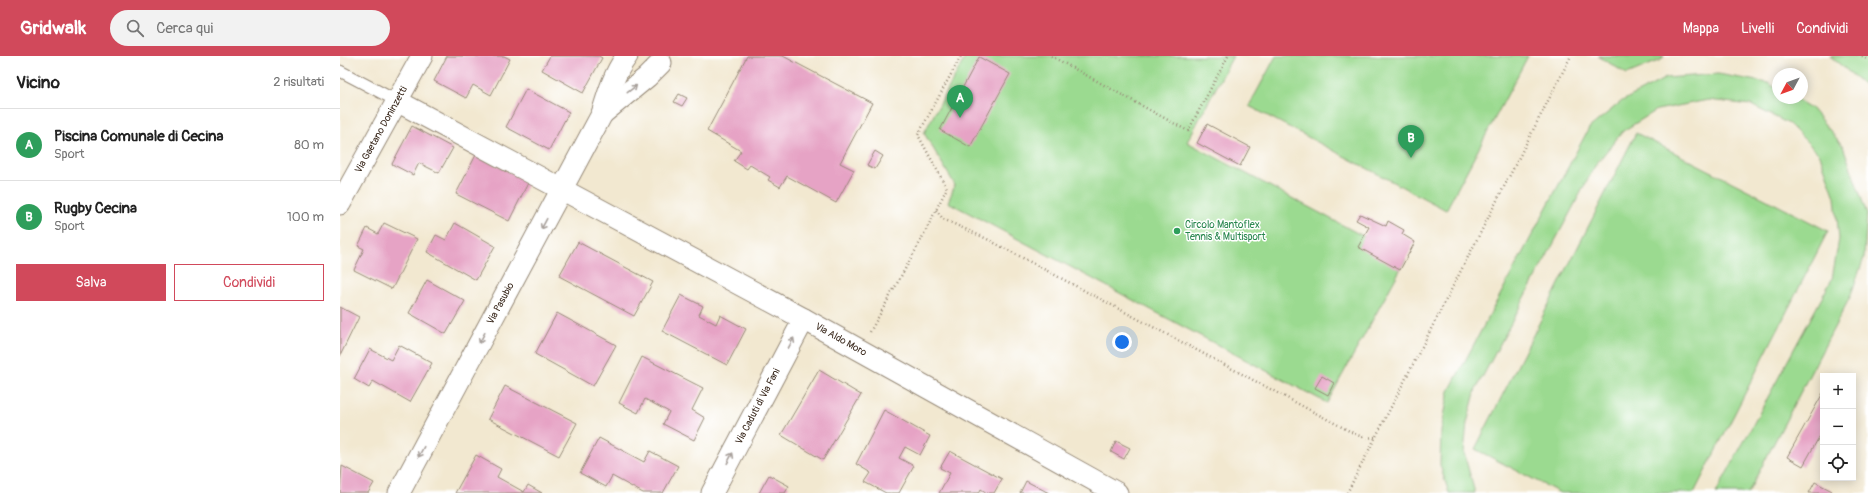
<!DOCTYPE html>
<html lang="it">
<head>
<meta charset="utf-8">
<style>
  :root { --surface:#fff; --page:#f2f2f2; --text:#222; --muted:#767676; --line:#e0e0e0; --accent:#d1495b }
  body { margin:0; font-family:Pangolin,sans-serif; background:var(--page); color:var(--text) }
  .controls { position:absolute; right:12px; bottom:12px; display:grid; overflow:hidden; border-radius:0px; box-shadow:0 2px 10px #0003 }
  .controls button { width:36px; height:36px; display:grid; place-items:center; padding:0; border:0; border-bottom:1px solid var(--line); background:var(--surface); color:var(--text); font:20px sans-serif }
  .compass { position:absolute; left:1432px; top:12px; width:36px; height:36px; border-radius:50%; background:var(--surface); box-shadow:0 2px 10px #0003; rotate:229deg }
  .you { position:absolute; left:782px; top:286px; width:14px; height:14px; margin:-10px; border:3px solid #fff; border-radius:50%; background:#1a73e8; box-shadow:0 0 0 6px #1a73e833 }
  .badge { display:grid; place-items:center; width:26px; height:26px; border-radius:50%; background:var(--accent); color:#fff; font-size:13px; font-weight:700 }
  .pin { position:absolute; translate:-50% -33px; filter:drop-shadow(0 1px 2px #0008) }
  .pin::after { content:''; position:absolute; top:21px; width:14px; height:12px; background:inherit; clip-path:polygon(0 0,100% 0,50% 100%) }
  .list { margin:0; padding:0; list-style:none }
  h2 { display:flex; justify-content:space-between; align-items:center; height:52px; margin:0; padding:0 16px; font-size:17px }
  h2 small { font-size:13px; font-weight:400; color:var(--muted) }
  .list li { display:grid; grid-template-columns:26px 1fr auto; gap:12px; align-items:center; box-sizing:border-box; height:72px; padding:0 16px; border-top:1px solid var(--line) }
  .list b { display:block; font-size:15px; white-space:nowrap }
  .list p { margin:0; font-size:13px; white-space:nowrap; color:var(--muted) }
  .list em { font-size:13px; font-style:normal; color:var(--muted) }
  .actions { display:flex; gap:8px; padding:12px 16px }
  .actions a { flex:1; padding:9px 0; border:1px solid var(--accent); border-radius:0px; text-align:center; font-size:14px; color:var(--accent) }
  .actions .main { background:var(--accent); color:#fff }
  .icon { flex:none; width:22px; height:22px; fill:none; stroke:currentColor; stroke-width:2; stroke-linecap:round; stroke-linejoin:round }
  .map { position:relative; flex:none; width:1528px; height:437px; overflow:hidden }
  header { display:flex; align-items:center; gap:24px; box-sizing:border-box; height:56px; padding:0 20px; background:var(--accent); color:#fff }
  header strong { font-size:19px }
  nav { display:flex; gap:22px; margin-inline-start:auto; font-size:14px }
  .search { width:280px; height:36px; background:var(--page); display:flex; align-items:center; gap:10px; box-sizing:border-box; padding:0 14px; border-radius:22px; color:var(--muted); font-size:15px }
  main { display:flex }
  aside { flex:1; background:var(--surface) }
  .map>svg:first-child { display:block }
  .green { fill:#9bda90; stroke:#6b8257 }
  .building { fill:#e6a3c5 }
  .lines { fill:none; stroke-linecap:round; stroke-linejoin:round }
  .service-casing { stroke:#968977; stroke-width:13 }
  .minor-casing { stroke:#968977; stroke-width:23 }
  .path { stroke:#968977; stroke-width:2.5; stroke-dasharray:1 3; stroke-linecap:butt }
  .service { stroke:#fff; stroke-width:11 }
  .minor { stroke:#fff; stroke-width:21 }
  .oneway { stroke:#a79f9a }
  .leisure-dot { fill:#2e9e5b; stroke:#fff; stroke-width:1.5 }
  .labels { text-anchor:middle; dominant-baseline:central; stroke-width:3; stroke-linejoin:round; paint-order:stroke }
  .street-label { font-size:10px; fill:#3b2a1e; stroke:#fff }
  .leisure-label { font-size:10px; fill:#27864d; stroke:#fff; text-anchor:start }
</style>
</head>
<body>
<header>
<strong>Gridwalk</strong>
<div class="search"><svg class="icon" aria-label="search" viewBox="0 0 24 24"><circle cx="10" cy="10" r="6"/><path d="M15 15l6 6"/></svg>Cerca qui</div>
<nav><a>Mappa</a><a>Livelli</a><a>Condividi</a></nav>
</header>
<main>
<aside>
<h2>Vicino<small>2 risultati</small></h2>
<ul class="list">
<li><span class="badge" style="background:#2e9e5b">A</span><div><b>Piscina Comunale di Cecina</b><p>Sport</p></div><em>80 m</em></li>
<li><span class="badge" style="background:#2e9e5b">B</span><div><b>Rugby Cecina</b><p>Sport</p></div><em>100 m</em></li>
</ul>
<div class="actions"><a class="main">Salva</a><a>Condividi</a></div>
</aside>
<div class="map">
<svg width="1528" height="437" viewBox="0 0 1528 437">
  <rect width="100%" height="100%" fill="#fff"/>
  <filter id="ink" filterUnits="userSpaceOnUse"><feTurbulence type="fractalNoise" baseFrequency=".025" numOctaves="2"/><feDisplacementMap in="SourceGraphic" scale="8" xChannelSelector="R" yChannelSelector="G"/><feConvolveMatrix kernelMatrix="1 2 1 2 8 2 1 2 1" color-interpolation-filters="sRGB"/></filter>
  <filter id="wash" filterUnits="userSpaceOnUse"><feTurbulence type="fractalNoise" baseFrequency=".012" numOctaves="4" result="noise"/><feDisplacementMap in="SourceGraphic" scale="16" xChannelSelector="R" yChannelSelector="G"/><feGaussianBlur stdDeviation="0.9" result="paint"/><feColorMatrix in="noise" values="0 0 0 0 0 0 0 0 0 0 0 0 0 0 0 0 0 1.4 0 .05"/><feComposite in="paint" operator="in"/></filter>
  <g filter="url(#wash)">
    <rect width="100%" height="100%" fill="#f2e8d0"/>
    <path class="green" d="M626,0H893L847,86L1066,203L987,347L608,146L615,129L584,77Z
      M936,0H1188L1106,154L909,50Z
      M1258,0H1324L1321,4L1287,18Z
      M1490,0H1528V32Z
      M1378,18L1428,27L1438,33V42H1454L1471,52L1503,90L1527,158L1524,202L1510,241L1408,437H1376L1492,223L1499,183L1495,141L1480,99L1449,68L1411,49L1368,44L1317,54L1283,75L1256,108L1136,333L1127,367L1124,397L1135,437H1109L1100,409L1101,375L1109,335L1249,72L1282,45L1326,22Z
      M1296,77L1488,175L1354,437H1220L1135,393Z"/>
    <g id="blocks">
      <path class="building" d="M107,0H164L170,3L151,39L133,29L126,42L94,25Z
        M210,0H259L262,2L243,37L202,14Z
        M407,0H443L532,47L500,107L514,114L496,147L447,120L440,131L428,124L430,121L410,109L407,113L394,105L401,95L367,75Z
        M639,1L670,18L630,91L600,74Z
        M186,33L229,56L209,94L166,71Z
        M339,38L347,42L342,50L334,46Z
        M867,68L910,91L900,110L857,87Z
        M72,70L113,92L99,117L79,107L73,119L52,108Z
        M535,95L543,100L535,113L527,109Z
        M136,99L189,125L169,165L116,138Z
        M1020,158L1046,170L1048,165L1064,174L1062,178L1075,186L1060,214L1018,191L1029,171L1016,164Z
        M44,167L77,183L52,233L14,214L24,193L18,190L27,172L38,178Z
        M115,167L155,190L136,224L87,196L96,179L106,184Z
        M238,186L313,226L294,260L219,220Z
        M87,224L125,245L106,278L69,257Z
        M341,239L363,250L359,259L376,268L380,259L406,273L387,309L322,275Z
        M0,251L19,261L0,300Z
        M217,257L276,289L253,330L195,298Z
        M59,289L92,307L70,346L33,325L29,332L14,323L30,293L51,304Z
        M302,301L363,332L352,354L365,362L354,384L323,368L329,356L305,343L298,357L279,347Z
        M479,314L521,339L483,404L441,379Z
        M982,320L994,327L988,339L975,332Z
        M165,330L237,367L219,400L148,363Z
        M1483,337V374L1463,410L1447,401Z
        M544,354L590,380L580,399L565,391L559,402L574,410L559,437H546L525,426L531,417L516,408Z
        M259,382L304,406L310,395L338,410L323,437H303L272,420L266,431L240,417Z
        M776,385L790,392L784,403L771,396Z
        M610,395L662,423L654,437H647L641,433L639,437H599L610,417L600,412Z
        M136,399L161,413L157,421L184,436L188,429L202,437H115Z
        M2,410L34,427L28,437H0Z
        M429,419L449,430L445,437H419Z
        M686,425L709,437H680Z
        M1475,426L1492,435L1491,437H1469Z"/>
    </g>
  </g>
  <g filter="url(#ink)">
    <use href="#blocks" fill-opacity="0" stroke="#968977" stroke-width="1"/>
    <g class="lines">
      <g class="service-casing">
        <path id="service" d="M0,15L57,45"/>
      </g>
      <g class="minor-casing">
        <g id="minor">
          <path id="s1" d="M57,45L464,263L777,437"/>
          <path d="M262,58L307,21L321,7"/>
          <path id="s2" d="M0,148L82,0"/>
          <path id="s3" d="M59,437L262,58C268,38 274,17 287,0"/>
          <path id="s4" d="M372,437L464,263"/>
        </g>
      </g>
      <path class="path" d="M711,0L848,75L888,0
        M1522,0L1528,4
        M596,154L603,163L647,183L1017,379L1026,382L1036,381
        M530,276L579,188L607,132L578,79L621,0
        M1007,437L1231,0"/>
      <use href="#service" class="service"/>
      <use href="#minor" class="minor"/>
    </g>
    <defs><path id="oneway-shaft" d="M-6 0H5M1.5-3L5.5 0L1.5 3" fill="none" stroke-width="1.6" stroke-linecap="round" stroke-linejoin="round"/></defs>
    <g class="oneway">
      <use href="#oneway-shaft" transform="translate(292 33) rotate(-38)"/>
      <use href="#oneway-shaft" transform="translate(204 168) rotate(118)"/>
      <use href="#oneway-shaft" transform="translate(142 282) rotate(118)"/>
      <use href="#oneway-shaft" transform="translate(451 287) rotate(-62)"/>
      <use href="#oneway-shaft" transform="translate(81 396) rotate(118)"/>
      <use href="#oneway-shaft" transform="translate(390 402) rotate(-62)"/>
    </g>
  </g>
  <circle class="leisure-dot" cx="837" cy="175" r="4"/>
  <g class="labels">
    <g class="street-label">
      <text stroke="none"><textPath href="#s2" startOffset="85">Via Gaetano Doninzetti</textPath></text>
      <text stroke="none"><textPath href="#s3" startOffset="215">Via Pasubio</textPath></text>
      <text stroke="none"><textPath href="#s1" startOffset="504">Via Aldo Moro</textPath></text>
      <text stroke="none"><textPath href="#s4" startOffset="98">Via Caduti di Via Fani</textPath></text>
    </g>
    <g class="leisure-label">
      <text x="845" y="169">Circolo Mantoflex<tspan x="845" dy="12">Tennis &amp; Multisport</tspan></text>
    </g>
  </g>
</svg>
<div class="controls">
<button>+</button>
<button>−</button>
<button><svg class="icon" aria-label="locate" viewBox="0 0 24 24"><circle cx="12" cy="12" r="6"/><path d="M12 2v4M12 18v4M2 12h4M18 12h4"/></svg></button>
</div>
<svg class="compass" viewBox="-18 -18 36 36"><path d="M0-13l5 13h-10z" fill="#e53935"/><path d="M0 13l5-13h-10z" fill="#767676"/></svg>
<div class="you"></div>
<div class="pin badge" style="left:620px;top:62px;background:#2e9e5b">A</div>
<div class="pin badge" style="left:1071px;top:102px;background:#2e9e5b">B</div>
</div>
</main>
</body>
</html>
